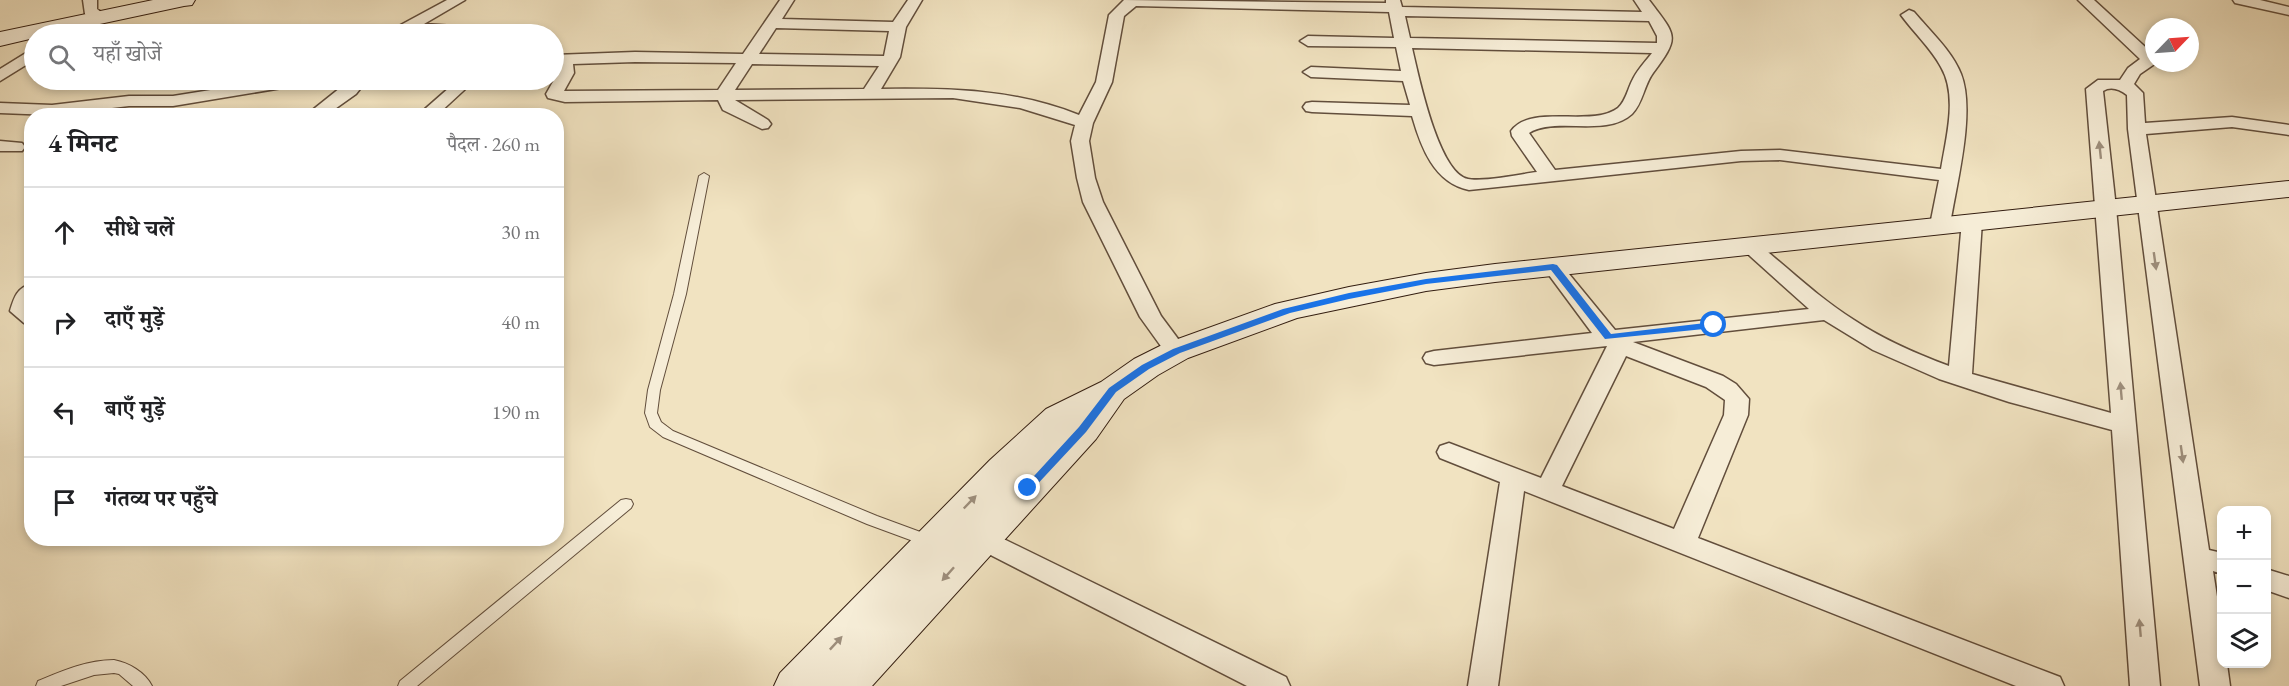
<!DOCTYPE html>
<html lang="hi">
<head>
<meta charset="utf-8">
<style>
  :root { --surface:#fff; --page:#f6f6f6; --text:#202124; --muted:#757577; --line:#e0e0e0 }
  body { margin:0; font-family:"EB Garamond","Noto Serif Devanagari",serif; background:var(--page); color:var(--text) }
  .controls { position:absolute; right:18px; bottom:18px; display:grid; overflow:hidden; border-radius:12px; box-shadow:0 3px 9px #0003 }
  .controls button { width:54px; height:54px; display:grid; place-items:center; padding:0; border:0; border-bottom:2px solid var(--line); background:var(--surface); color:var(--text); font:30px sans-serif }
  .compass { position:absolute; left:2145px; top:18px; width:54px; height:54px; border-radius:50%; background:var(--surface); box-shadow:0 3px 9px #0003; rotate:65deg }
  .stop { position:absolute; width:18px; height:18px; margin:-14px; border:4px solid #1a73e8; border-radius:50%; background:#fff }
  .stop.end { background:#1a73e8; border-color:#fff; box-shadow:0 2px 6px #0008 }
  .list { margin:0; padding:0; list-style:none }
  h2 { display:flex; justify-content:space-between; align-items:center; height:78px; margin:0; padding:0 24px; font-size:26px }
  h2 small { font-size:20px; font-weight:400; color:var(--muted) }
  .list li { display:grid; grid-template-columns:39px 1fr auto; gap:18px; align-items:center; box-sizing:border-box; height:90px; padding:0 24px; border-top:2px solid var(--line) }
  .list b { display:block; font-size:22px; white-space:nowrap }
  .list em { font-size:20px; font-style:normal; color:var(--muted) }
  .icon { flex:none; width:33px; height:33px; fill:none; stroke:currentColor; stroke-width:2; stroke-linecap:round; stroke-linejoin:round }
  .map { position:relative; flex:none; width:2289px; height:686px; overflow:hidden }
  .search { position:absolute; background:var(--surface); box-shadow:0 3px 9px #0003; left:24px; top:24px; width:540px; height:66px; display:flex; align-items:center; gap:15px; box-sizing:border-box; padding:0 21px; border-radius:33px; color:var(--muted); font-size:22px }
  .panel { position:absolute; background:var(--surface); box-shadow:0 3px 9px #0003; left:24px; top:108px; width:540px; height:438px; border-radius:24px }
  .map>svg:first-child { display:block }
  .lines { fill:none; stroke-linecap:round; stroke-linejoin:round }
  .lane-casing { stroke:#624e3c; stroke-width:2 }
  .street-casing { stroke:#624e3c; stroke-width:3 }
  .secondary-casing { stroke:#331d10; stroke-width:2 }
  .lane { fill:#f6edd7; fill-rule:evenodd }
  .street { fill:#f6edd7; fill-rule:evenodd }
  .secondary { fill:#f6edd7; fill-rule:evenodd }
  .oneway { fill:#9e8f7d }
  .route { fill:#1a73e8 }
</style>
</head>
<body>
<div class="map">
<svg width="2289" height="686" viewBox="0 0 2289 686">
  <rect width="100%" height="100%" fill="#f1e3c1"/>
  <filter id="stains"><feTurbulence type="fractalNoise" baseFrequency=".00333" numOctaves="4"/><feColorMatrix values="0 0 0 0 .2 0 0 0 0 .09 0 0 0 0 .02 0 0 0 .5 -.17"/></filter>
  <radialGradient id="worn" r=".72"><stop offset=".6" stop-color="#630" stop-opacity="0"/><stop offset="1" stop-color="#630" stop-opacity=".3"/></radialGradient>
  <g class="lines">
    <g class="lane-casing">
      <path id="lane" d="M704,173L709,176L686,294L660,390L657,413L661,422L673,431L877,516L934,537L936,541L934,545L929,546L924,545L867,524L663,437L650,427L645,413L648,390L674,294L699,176Z
        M626,499L631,500L633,504L631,508L417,686H398L400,681L621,500Z
        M114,660C129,663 145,672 152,686H133L119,674L114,673L94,675L61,686H36L38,681C62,671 87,660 114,660Z"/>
    </g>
    <g class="street-casing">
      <path id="street" d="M83,0H97V9L109,18L106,21H96L85,14Z
        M447,0H465L424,24L500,29L508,34H445L408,32L403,34H384Z
        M780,0H794L782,19L893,22L908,0H922L906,27L900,57L881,89C950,88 1014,89 1079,115L1096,82L1109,15L1124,0L1386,3V0H1400L1402,7L1642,12L1634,0H1649C1676,36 1681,36 1653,73C1644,85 1643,103 1632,114C1606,138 1556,116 1529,133L1555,170L1741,151L1780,150L1941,169C1946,138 1958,96 1941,67C1931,48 1914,33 1901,15L1909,10L1914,12C1930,31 1952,51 1961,74C1976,112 1956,185 1950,225L1947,229H1933L1930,225L1939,180L1780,160L1741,161L1469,190C1434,183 1421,147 1412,116L1312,112L1306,111L1303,107L1306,103L1312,102L1410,105L1403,81L1311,77L1303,72L1311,67L1401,71L1396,47L1308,46L1300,41L1308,36L1394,38L1389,12L1136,6L1124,16L1112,82L1093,123L1089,141L1095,178L1103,202L1161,316L1187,351L1184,356L1176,358L1168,356L1140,317L1083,202L1077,178L1071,141L1075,125L1020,108L953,98L735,100L768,120L771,124L768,128L762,129L723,110L718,100L565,102L548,98L546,94L558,73L557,65H554V55L635,52L743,54ZM1405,16L1649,21L1657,36V43L1410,38ZM776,28L889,31L884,56L759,54ZM1412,48L1652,53C1646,61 1638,69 1633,79C1628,88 1626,101 1618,108C1592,128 1531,103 1511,131L1512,136L1537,172C1521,174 1483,182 1468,179C1438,173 1418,73 1412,48ZM635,62L736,63L718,90L564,91L574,73L573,64ZM752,64L879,66L864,89L735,90Z
        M2078,0H2094L2154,55L2156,63L2140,74L2134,84L2143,93L2145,123L2232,117L2289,125V135L2232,127L2146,134L2209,550L2222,553V574L2213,571L2222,629V664H2227L2230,686H2200L2128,129L2127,95C2119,89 2111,86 2103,91L2116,208L2160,686H2130L2112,430L2009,402L1939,379L1873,350L1824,320L1633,342L1723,376L1736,384L1749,399L1748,415L1698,538L2060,677L2064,686H2016L1524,491L1498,686H1468L1500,482L1440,458L1437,452L1440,446L1449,443L1541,478L1607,346L1434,365L1426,363L1423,358L1426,353L1434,351L1592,333L1543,267L1546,263L1553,261L1560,263L1615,330L1809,309L1740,247L1743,243H1757C1789,269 1819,298 1854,320C1884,340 1917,354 1949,366L1962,221L1965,217H1979L1982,221L1972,374L2111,413L2086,89L2098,80H2120L2128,68L2140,59ZM1626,356L1706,387L1725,400L1724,415L1674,529L1562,486Z
        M2233,0H2260L2289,7V15L2235,3Z
        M34,48V60L0,81V69Z
        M273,80H308L300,85L173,106H129L52,115L0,113V103L52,105L129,96H173Z
        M350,80H367L356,94L325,116H305Z
        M458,80H475L436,116H417Z
        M0,141L22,143L25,147L22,151H0Z
        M32,284V324L24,323L10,311C14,298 17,287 32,284Z
        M981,528L1286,677L1290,686H1247L971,545L968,538L971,531Z
        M2266,569L2289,576V598L2266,590Z"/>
    </g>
    <g class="secondary-casing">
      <path id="secondary" d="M153,0H195L192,5L184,6L53,34H34V38L0,46V32Z
        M2289,181V197L1495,282L1426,291L1297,318L1188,358L1158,375L1124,399L1096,439L872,686H774L780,673L990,460L1046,409L1101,382L1134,359L1164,344L1275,304L1349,287L1426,273L1495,264Z"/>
    </g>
    <use href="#lane" class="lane"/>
    <use href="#street" class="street"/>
    <use href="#secondary" class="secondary"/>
  </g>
  <defs><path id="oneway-solid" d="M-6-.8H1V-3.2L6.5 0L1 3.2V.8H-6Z" transform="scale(1.5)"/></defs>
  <g class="oneway">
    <use href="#oneway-solid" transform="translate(2100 150) rotate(-96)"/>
    <use href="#oneway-solid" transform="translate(2155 261) rotate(82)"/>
    <use href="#oneway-solid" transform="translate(2121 391) rotate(-95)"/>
    <use href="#oneway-solid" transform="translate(2182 454) rotate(82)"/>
    <use href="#oneway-solid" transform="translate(970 502) rotate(-46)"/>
    <use href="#oneway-solid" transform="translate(948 574) rotate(132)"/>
    <use href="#oneway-solid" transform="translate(2140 628) rotate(-95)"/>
    <use href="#oneway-solid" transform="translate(836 643) rotate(-47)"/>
  </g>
  <path class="route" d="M1553,264L1557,265L1611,334L1714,322L1719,325L1714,328L1605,339L1551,270L1426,284L1349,299L1290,313L1180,353L1149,369L1116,392L1086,432L1032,490H1024L1023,488L1079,427L1109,388L1142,365L1173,349L1283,309L1349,293L1426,279Z"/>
  <rect width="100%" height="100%" filter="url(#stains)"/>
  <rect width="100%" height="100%" fill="url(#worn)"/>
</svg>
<div class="controls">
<button>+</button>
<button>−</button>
<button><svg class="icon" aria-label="layers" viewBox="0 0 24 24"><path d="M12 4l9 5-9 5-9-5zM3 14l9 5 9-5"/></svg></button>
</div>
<svg class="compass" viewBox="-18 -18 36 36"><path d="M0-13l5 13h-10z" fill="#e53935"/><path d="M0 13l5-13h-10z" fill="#757577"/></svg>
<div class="stop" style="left:1714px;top:325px"></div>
<div class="stop end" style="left:1028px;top:488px"></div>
<div class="search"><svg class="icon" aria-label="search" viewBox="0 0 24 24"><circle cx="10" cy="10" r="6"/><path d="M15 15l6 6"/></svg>यहाँ खोजें</div>
<section class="panel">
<h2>4 मिनट<small>पैदल · 260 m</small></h2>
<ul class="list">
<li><svg class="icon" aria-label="ahead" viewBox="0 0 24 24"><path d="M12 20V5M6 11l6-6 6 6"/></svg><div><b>सीधे चलें</b></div><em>30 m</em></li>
<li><svg class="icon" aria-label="right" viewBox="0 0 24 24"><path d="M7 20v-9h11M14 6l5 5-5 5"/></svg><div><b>दाएँ मुड़ें</b></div><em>40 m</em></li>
<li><svg class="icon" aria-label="left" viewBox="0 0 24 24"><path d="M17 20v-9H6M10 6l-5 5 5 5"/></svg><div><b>बाएँ मुड़ें</b></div><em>190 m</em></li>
<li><svg class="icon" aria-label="arrive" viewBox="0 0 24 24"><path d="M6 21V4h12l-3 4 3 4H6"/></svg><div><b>गंतव्य पर पहुँचे</b></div></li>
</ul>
</section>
</div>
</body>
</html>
